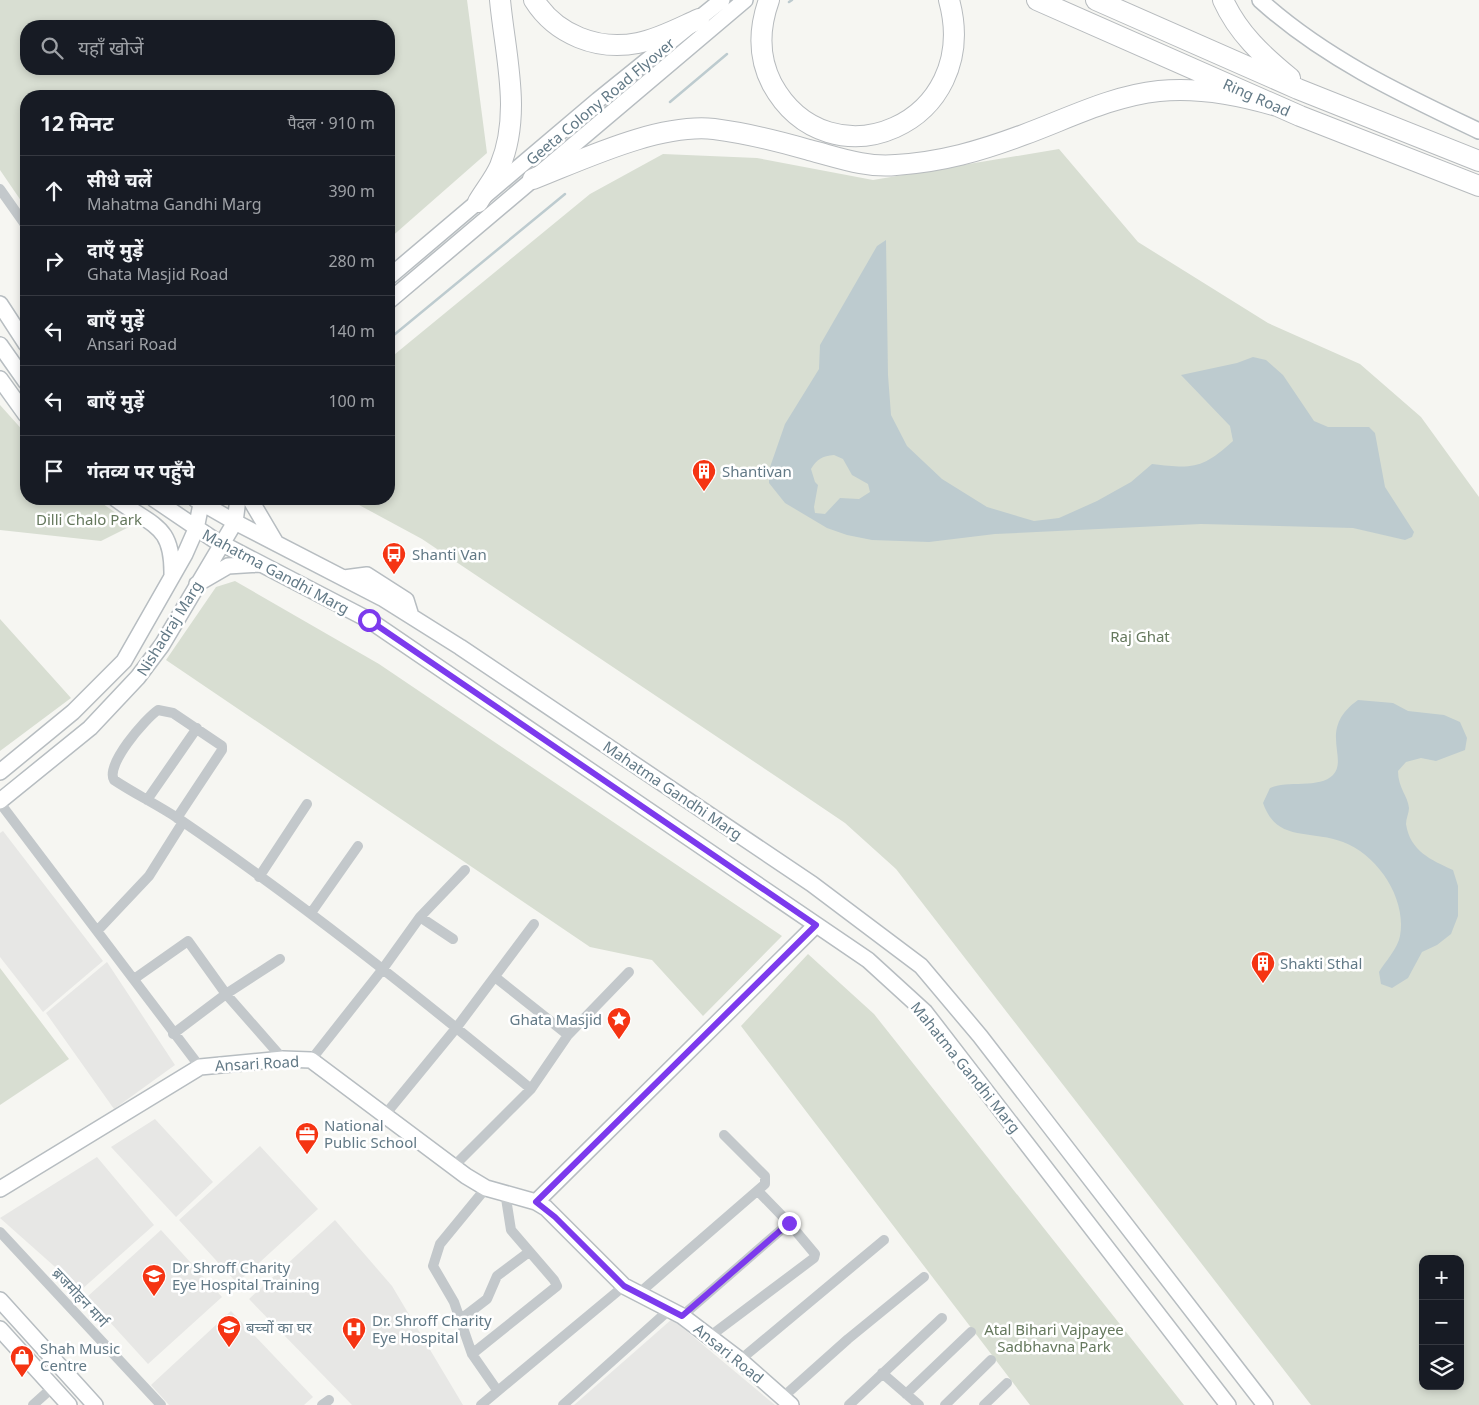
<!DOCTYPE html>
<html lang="hi">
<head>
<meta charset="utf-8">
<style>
  :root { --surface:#171b24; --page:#20242c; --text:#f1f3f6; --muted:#9ea1a6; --line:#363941 }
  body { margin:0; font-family:"Noto Sans","Noto Sans Devanagari",sans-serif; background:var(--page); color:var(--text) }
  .controls { position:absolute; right:15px; bottom:15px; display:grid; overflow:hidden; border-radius:10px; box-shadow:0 2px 8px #0003 }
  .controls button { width:45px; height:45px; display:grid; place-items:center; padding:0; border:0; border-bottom:1px solid var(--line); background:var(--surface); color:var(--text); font:25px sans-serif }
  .stop { position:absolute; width:15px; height:15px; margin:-11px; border:4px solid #7c3aed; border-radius:50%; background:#fff }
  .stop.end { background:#7c3aed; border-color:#fff; box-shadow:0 1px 5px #0008 }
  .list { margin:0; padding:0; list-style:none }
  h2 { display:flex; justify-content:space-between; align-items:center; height:65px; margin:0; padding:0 20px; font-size:21px }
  h2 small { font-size:16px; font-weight:400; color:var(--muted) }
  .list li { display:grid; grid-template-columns:32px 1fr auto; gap:15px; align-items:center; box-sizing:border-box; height:70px; padding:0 20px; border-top:1px solid var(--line) }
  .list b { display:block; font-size:19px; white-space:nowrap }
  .list p { margin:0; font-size:16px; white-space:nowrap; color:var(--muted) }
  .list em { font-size:16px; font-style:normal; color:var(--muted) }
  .icon { flex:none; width:28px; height:28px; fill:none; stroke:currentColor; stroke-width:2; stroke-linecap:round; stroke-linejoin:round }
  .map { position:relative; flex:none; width:1479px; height:1405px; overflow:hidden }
  .search { position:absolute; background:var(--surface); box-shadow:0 2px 8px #0003; left:20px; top:20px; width:375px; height:55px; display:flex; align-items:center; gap:12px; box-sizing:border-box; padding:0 18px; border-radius:20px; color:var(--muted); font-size:19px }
  .panel { position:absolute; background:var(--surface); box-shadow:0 2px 8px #0003; left:20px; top:90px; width:375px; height:415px; border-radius:20px }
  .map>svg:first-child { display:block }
  .built { fill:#e7e7e5 }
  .green { fill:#d8ded2; fill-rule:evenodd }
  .water { fill:#bdcbcf; fill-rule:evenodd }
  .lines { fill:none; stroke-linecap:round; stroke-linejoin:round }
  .stream { stroke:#bdcbcf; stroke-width:2.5 }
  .secondary-casing { stroke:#b7bdc1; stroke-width:18 }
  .highway-casing { stroke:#b7bbbe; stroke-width:22 }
  .street { stroke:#c3c8cb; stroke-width:10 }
  .secondary { stroke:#fff; stroke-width:15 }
  .highway { stroke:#fff; stroke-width:20 }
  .route { stroke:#7c3aed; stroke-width:6 }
  .labels { text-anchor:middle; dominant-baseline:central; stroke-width:5; stroke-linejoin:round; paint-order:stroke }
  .street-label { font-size:15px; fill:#627986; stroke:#fff }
  .poi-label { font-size:15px; fill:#627986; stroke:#fff; text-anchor:start }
  .park-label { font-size:15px; fill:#65785d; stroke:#fff }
</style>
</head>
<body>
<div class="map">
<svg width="1479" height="1405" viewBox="0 0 1479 1405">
  <rect width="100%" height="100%" fill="#f6f6f2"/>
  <path class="built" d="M3,831L103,961L43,1012L0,957V833Z
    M107,962L175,1065L114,1109L46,1013Z
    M155,1119L213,1182L176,1217L111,1147Z
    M260,1146L318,1209L237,1283L179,1220Z
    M97,1157L154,1225L81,1290L0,1218Z
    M335,1220L392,1286L463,1405H352L249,1299Z
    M161,1230L222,1297L148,1364L87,1297Z
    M231,1311L313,1397L304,1405H169L151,1385Z
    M672,1319L775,1405H574Z"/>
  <path class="green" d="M0,0H467L487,153L389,239V96H26V208L0,170ZM26,26H389V69H26Z
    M1059,149L1138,242L1268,323L1360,364L1421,417L1479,497V1405H1311L896,869L845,823L777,777L422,539L348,499H389V359L590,194L663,154L757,158L873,180ZM1423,1259H1460V1386H1423Z
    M0,405L26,434V499H96L133,525L101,541L0,530Z
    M235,581L379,664L782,936L703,1016L652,960L590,947L166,660L216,587Z
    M0,619L71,698L0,751Z
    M808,954L874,1014L1184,1405H1030L741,1026Z
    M0,968L69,1059L0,1105Z"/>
  <path class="water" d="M886,240L888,375L891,415L907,446L942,479L987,507L1034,521L1059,518L1097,501L1131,482L1152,464C1193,469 1202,469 1233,441L1230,426L1181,375L1237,363L1253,357L1266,360L1283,375L1314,421L1328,427H1369L1375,433L1385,487L1414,532L1412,537L1405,540L1353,528L1201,524L995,534L929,542L872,540L847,535L827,528L785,503L769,483V470L785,424L819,369L820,345L877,246ZM834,455L843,459L852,475L868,484L870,492L859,499L840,498L825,514L815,513L814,507L818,485L815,482L811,469C817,459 822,456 834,455Z
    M1358,700L1393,703L1408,711L1444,715L1460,722L1467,738L1465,750L1436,761L1421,758L1406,762L1398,771C1398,788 1408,796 1409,808C1409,813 1406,818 1406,824C1410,851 1431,860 1453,870L1458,886V916L1451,934L1437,945L1422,952L1408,978L1392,988L1381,984L1379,972C1385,962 1398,948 1400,936C1407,899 1378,855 1343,842C1310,829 1277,843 1263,803L1270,788C1287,780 1320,789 1333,775C1349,758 1317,729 1358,700Z"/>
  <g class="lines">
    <path class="stream" d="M789,2L792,0
      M670,102L727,54
      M389,339L565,194"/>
    <g class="secondary-casing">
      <path id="secondary" d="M1260,0C1324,58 1401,94 1479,131
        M389,277L598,100L722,0
        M389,301L745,0
        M0,304L26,344
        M0,345L26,382
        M0,379L26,415
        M116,499C153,527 173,524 172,576
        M154,499L213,539L369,620L868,960L925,1012L1228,1405
        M195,499L235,522L382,598L460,647L812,884L921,966L980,1036L1265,1405
        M250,499L276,543
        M344,578L367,575L406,600L411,616
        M197,584L228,566L259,564
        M0,772L73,712L124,661L185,554L196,529L202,499
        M0,801L90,728L138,677L162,645L235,522L238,499
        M0,1189L200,1067L283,1059L311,1060L466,1176L486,1188L536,1202L546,1208L624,1286L682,1316L740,1360L791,1405
        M536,1202L816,925
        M0,1300L95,1405
        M0,1329L69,1405"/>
    </g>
    <g class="highway-casing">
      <path id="highway" d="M534,0C556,35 598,51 638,43C659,39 679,28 699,19
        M769,0C759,28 758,57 772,84C829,188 983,124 949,0
        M1037,0L1300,116L1479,186
        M1096,0L1298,89L1479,161
        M1223,0C1238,33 1262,55 1290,78
        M533,179C584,159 659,123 714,129C745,133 778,141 809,150C837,157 865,168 896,165C942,162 980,151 1023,135C1067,119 1111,96 1159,91C1198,87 1240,95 1277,106
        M478,202C485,190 495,178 500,166C522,114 505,54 500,0"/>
    </g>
    <path class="street" d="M0,189L26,226
      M147,800L197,728
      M0,803L200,1067
      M177,818L222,750V746L173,713L158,710C145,719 105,765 114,780C135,794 158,805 179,819C301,902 417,995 531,1089
      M259,877L307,804
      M311,913L358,846
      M420,917L453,939
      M98,930L149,876L183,822
      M495,977L568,1035
      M134,979L188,941L226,994L283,1059
      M173,1034L226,994L280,959
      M311,1060L382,970L420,917L465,870
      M384,1116L457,1027L534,924
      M453,1167L531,1089L568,1035L629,972
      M486,1188L440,1244L433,1266L454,1302L472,1354L497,1390
      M0,1232L161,1405
      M637,1295L765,1184V1176L724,1135
      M682,1316L789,1223L758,1191
      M461,1319L487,1299L497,1276L529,1252
      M709,1337L814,1258L815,1254L789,1223
      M472,1354L557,1286L554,1280L511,1230L505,1192
      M740,1360L884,1240
      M882,1373L919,1405
      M906,1394L971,1332
      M783,1397L848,1339L924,1277
      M33,1405L53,1387
      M322,1405L329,1400
      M481,1405L624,1286
      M563,1405L669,1310
      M849,1405L942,1318
      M945,1405L991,1360
      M984,1405L1007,1383"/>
    <use href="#secondary" class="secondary"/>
    <use href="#highway" class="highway"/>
  </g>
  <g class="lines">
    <path class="route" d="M369,620L816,925L536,1202L555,1217L624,1286L682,1316L789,1223"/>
  </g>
  <defs>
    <g id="building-pin" transform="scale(1.25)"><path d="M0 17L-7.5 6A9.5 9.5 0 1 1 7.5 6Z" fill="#f53413" stroke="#fff"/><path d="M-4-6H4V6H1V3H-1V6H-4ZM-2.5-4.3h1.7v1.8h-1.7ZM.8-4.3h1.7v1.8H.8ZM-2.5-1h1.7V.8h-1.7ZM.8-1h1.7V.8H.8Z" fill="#fff"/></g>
    <g id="bus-pin" transform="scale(1.25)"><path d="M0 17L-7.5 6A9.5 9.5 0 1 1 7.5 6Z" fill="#f53413" stroke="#fff"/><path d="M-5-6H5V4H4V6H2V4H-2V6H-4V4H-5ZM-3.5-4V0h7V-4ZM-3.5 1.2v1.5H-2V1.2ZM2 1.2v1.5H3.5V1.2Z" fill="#fff"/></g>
    <g id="sight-pin" transform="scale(1.25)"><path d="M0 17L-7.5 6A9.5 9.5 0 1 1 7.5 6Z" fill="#f53413" stroke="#fff"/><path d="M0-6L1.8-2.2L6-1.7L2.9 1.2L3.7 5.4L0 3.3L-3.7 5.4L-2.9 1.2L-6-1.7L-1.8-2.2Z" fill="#fff"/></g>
    <g id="office-pin" transform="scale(1.25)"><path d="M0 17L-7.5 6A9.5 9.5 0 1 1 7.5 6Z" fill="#f53413" stroke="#fff"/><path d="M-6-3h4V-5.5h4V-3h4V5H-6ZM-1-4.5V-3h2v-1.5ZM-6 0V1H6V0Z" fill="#fff"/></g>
    <g id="school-pin" transform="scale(1.25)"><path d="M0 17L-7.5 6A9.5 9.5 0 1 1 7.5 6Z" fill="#f53413" stroke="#fff"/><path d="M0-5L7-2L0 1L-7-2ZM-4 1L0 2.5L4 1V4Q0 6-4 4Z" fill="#fff"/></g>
    <g id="hospital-pin" transform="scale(1.25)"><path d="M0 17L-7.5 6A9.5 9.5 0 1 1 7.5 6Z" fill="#f53413" stroke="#fff"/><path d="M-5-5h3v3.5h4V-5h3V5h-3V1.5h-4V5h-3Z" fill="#fff"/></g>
    <g id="shop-pin" transform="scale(1.25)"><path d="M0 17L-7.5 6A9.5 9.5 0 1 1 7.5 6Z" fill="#f53413" stroke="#fff"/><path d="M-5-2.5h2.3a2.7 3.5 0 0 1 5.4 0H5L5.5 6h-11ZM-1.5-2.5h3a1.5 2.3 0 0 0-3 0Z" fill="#fff"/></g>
  </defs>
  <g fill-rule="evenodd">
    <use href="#building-pin" x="704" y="471"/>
    <use href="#bus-pin" x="394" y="554"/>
    <use href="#building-pin" x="1263" y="963"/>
    <use href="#sight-pin" x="619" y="1019"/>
    <use href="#office-pin" x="307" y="1134"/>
    <use href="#school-pin" x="154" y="1276"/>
    <use href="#school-pin" x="229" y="1327"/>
    <use href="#hospital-pin" x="354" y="1329"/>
    <use href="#shop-pin" x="22" y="1357"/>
  </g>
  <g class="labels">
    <g class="street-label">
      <text transform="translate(1257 97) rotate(24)">Ring Road</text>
      <text transform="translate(600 101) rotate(-40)">Geeta Colony Road Flyover</text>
      <text transform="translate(276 571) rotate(28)">Mahatma Gandhi Marg</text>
      <text transform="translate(169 628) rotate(-58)">Nishadraj Marg</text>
      <text transform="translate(673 790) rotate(34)">Mahatma Gandhi Marg</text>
      <text transform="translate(257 1063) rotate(-3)">Ansari Road</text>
      <text transform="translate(966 1067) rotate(51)">Mahatma Gandhi Marg</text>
      <text transform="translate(81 1297) rotate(47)">ब्रजमोहन मार्ग</text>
      <text transform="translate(729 1353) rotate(39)">Ansari Road</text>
    </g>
    <g class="poi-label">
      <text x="722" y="471">Shantivan</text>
      <text x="412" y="554">Shanti Van</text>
      <text x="1280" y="963">Shakti Sthal</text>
      <text x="602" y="1019" text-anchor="end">Ghata Masjid</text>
      <text x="324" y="1125">National<tspan x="324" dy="17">Public School</tspan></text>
      <text x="172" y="1267">Dr Shroff Charity<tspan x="172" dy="17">Eye Hospital Training</tspan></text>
      <text x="372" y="1320">Dr. Shroff Charity<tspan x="372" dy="17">Eye Hospital</tspan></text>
      <text x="246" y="1327">बच्चों का घर</text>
      <text x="40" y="1348">Shah Music<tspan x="40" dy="17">Centre</tspan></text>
    </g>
    <g class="park-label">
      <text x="89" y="519">Dilli Chalo Park</text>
      <text x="1140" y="636">Raj Ghat</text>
      <text x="1054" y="1329">Atal Bihari Vajpayee<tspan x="1054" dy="17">Sadbhavna Park</tspan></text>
    </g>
  </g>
</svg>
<div class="controls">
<button>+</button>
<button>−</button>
<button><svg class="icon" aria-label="layers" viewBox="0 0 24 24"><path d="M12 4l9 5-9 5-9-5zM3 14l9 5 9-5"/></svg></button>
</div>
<div class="stop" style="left:369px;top:620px"></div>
<div class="stop end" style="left:789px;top:1223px"></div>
<div class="search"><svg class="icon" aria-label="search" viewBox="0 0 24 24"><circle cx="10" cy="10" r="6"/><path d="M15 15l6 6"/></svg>यहाँ खोजें</div>
<section class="panel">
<h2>12 मिनट<small>पैदल · 910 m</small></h2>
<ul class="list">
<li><svg class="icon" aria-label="ahead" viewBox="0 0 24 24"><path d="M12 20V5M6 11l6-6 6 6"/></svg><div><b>सीधे चलें</b><p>Mahatma Gandhi Marg</p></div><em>390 m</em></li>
<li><svg class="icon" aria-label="right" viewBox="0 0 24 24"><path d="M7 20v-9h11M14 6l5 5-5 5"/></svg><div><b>दाएँ मुड़ें</b><p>Ghata Masjid Road</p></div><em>280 m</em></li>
<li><svg class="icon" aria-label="left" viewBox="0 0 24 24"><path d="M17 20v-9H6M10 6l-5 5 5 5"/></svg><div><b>बाएँ मुड़ें</b><p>Ansari Road</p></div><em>140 m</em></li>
<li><svg class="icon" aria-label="left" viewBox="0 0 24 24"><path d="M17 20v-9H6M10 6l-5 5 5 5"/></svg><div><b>बाएँ मुड़ें</b></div><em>100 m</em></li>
<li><svg class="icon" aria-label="arrive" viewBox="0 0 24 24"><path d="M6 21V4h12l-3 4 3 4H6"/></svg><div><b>गंतव्य पर पहुँचे</b></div></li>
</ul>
</section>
</div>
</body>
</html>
